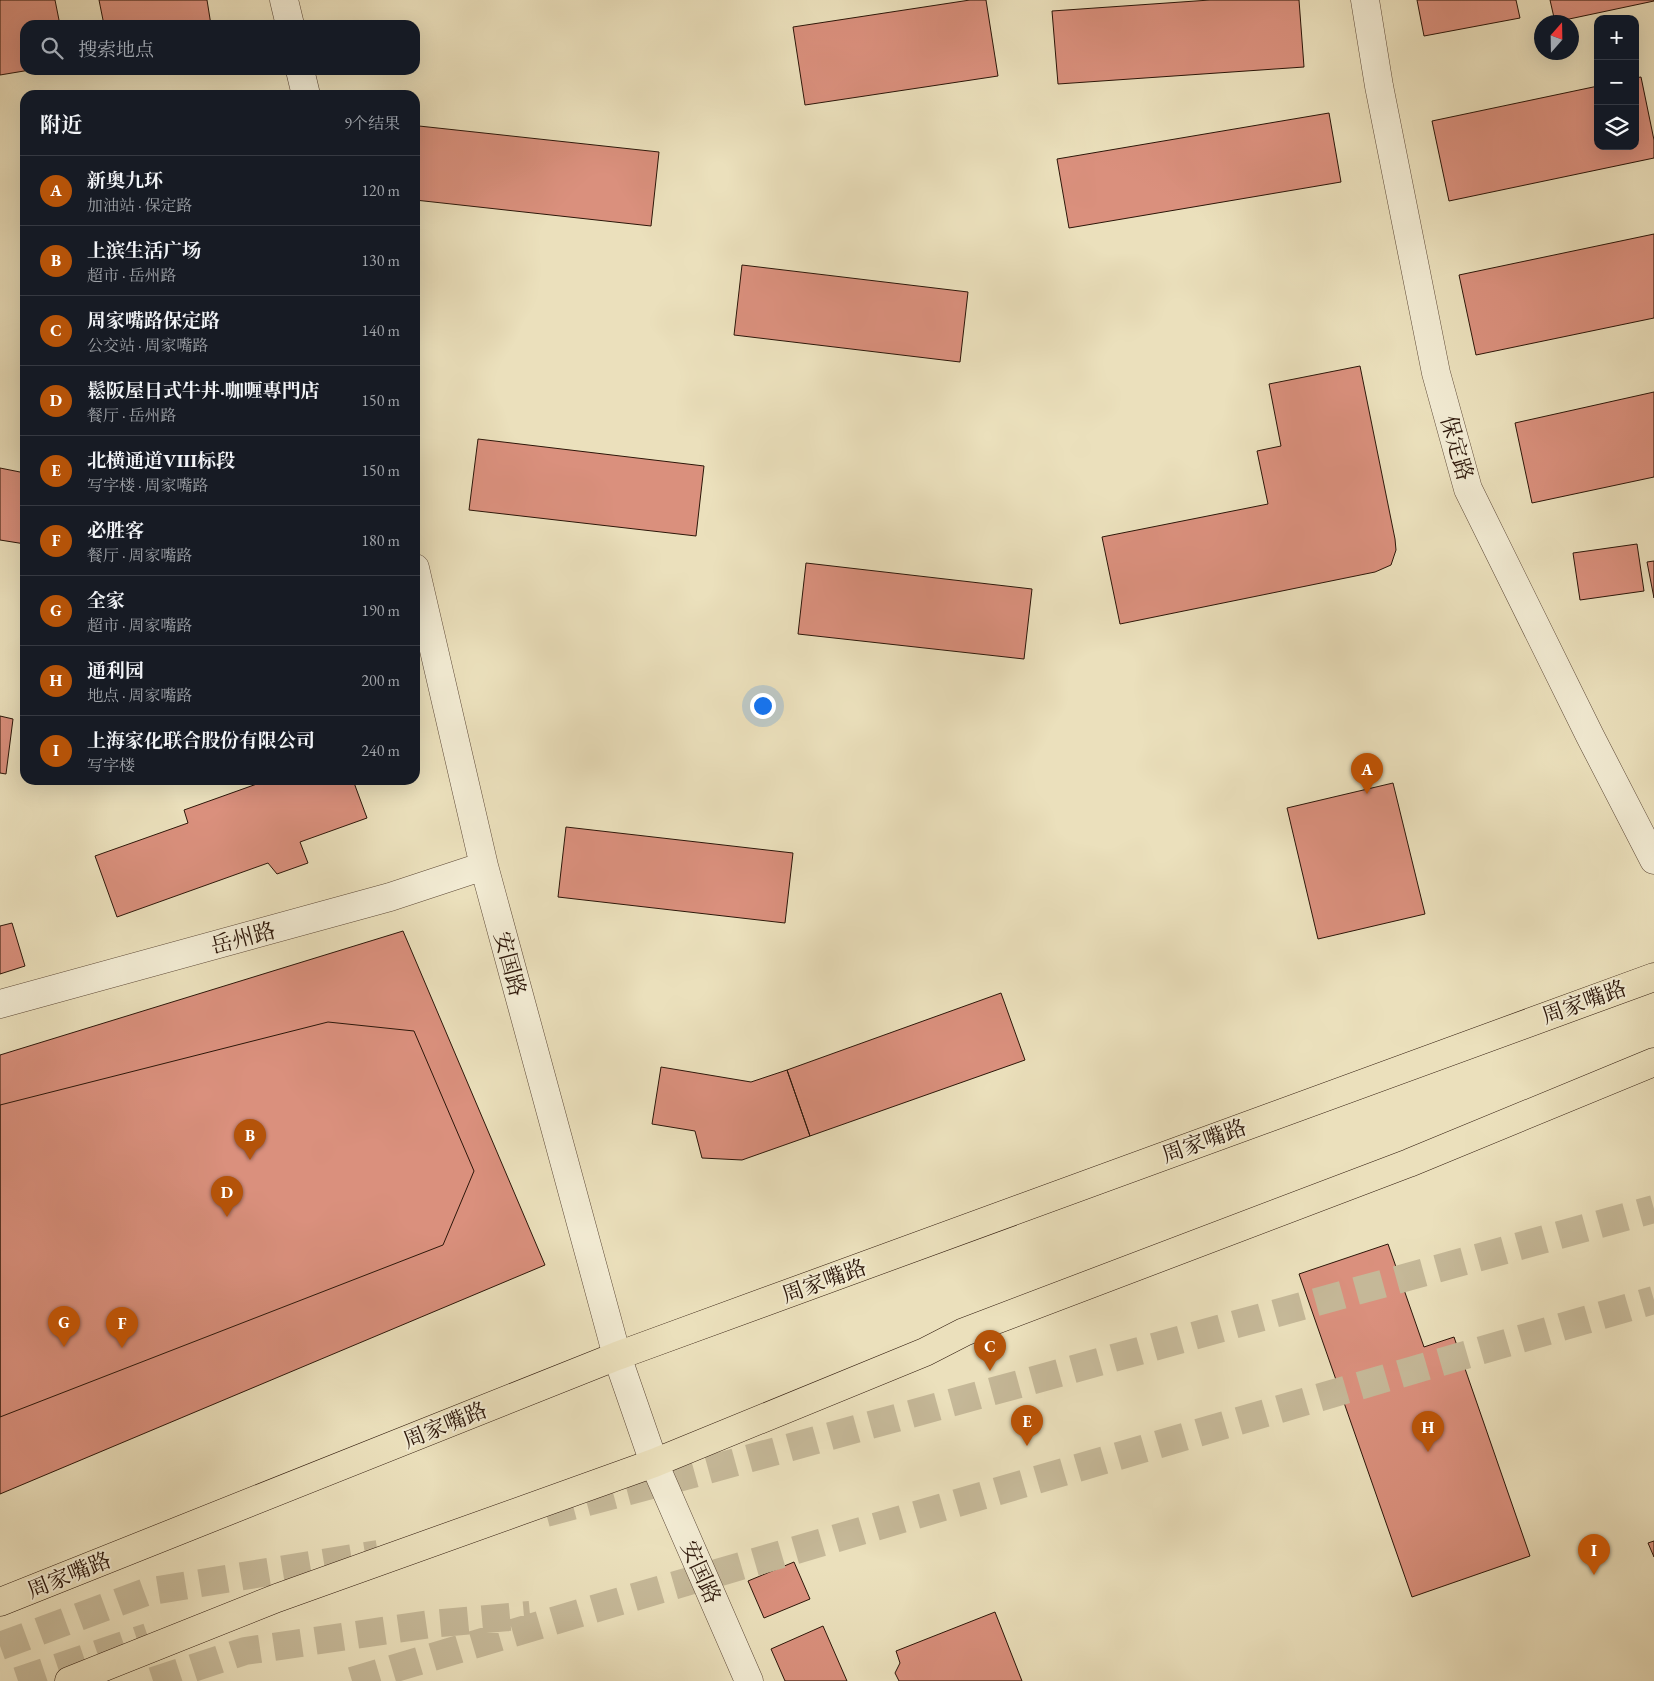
<!DOCTYPE html>
<html lang="zh">
<head>
<meta charset="utf-8">
<style>
  :root { --surface:#171b24; --page:#20242c; --text:#f1f3f6; --muted:#9ea1a6; --line:#363941; --accent:#b45309 }
  body { margin:0; font-family:"EB Garamond","Noto Serif SC",serif; background:var(--page); color:var(--text) }
  .controls { position:absolute; right:15px; top:15px; display:grid; overflow:hidden; border-radius:10px; box-shadow:0 5px 20px #0002 }
  .controls button { width:45px; height:45px; display:grid; place-items:center; padding:0; border:0; border-bottom:1px solid var(--line); background:var(--surface); color:var(--text); font:25px sans-serif }
  .compass { position:absolute; left:1534px; top:15px; width:45px; height:45px; border-radius:50%; background:var(--surface); box-shadow:0 5px 20px #0002; rotate:20deg }
  .you { position:absolute; left:762px; top:705px; width:18px; height:18px; margin:-12px; border:4px solid #fff; border-radius:50%; background:#1a73e8; box-shadow:0 0 0 8px #1a73e833 }
  .badge { display:grid; place-items:center; width:32px; height:32px; border-radius:50%; background:var(--accent); color:#fff; font-size:16px; font-weight:700 }
  .pin { position:absolute; translate:-50% -41px; filter:drop-shadow(0 1px 2px #0008) }
  .pin::after { content:''; position:absolute; top:26px; width:18px; height:15px; background:inherit; clip-path:polygon(0 0,100% 0,50% 100%) }
  .list { margin:0; padding:0; list-style:none }
  h2 { display:flex; justify-content:space-between; align-items:center; height:65px; margin:0; padding:0 20px; font-size:21px }
  h2 small { font-size:16px; font-weight:400; color:var(--muted) }
  .list li { display:grid; grid-template-columns:32px 1fr auto; gap:15px; align-items:center; box-sizing:border-box; height:70px; padding:0 20px; border-top:1px solid var(--line) }
  .list b { display:block; font-size:19px; white-space:nowrap }
  .list p { margin:0; font-size:16px; white-space:nowrap; color:var(--muted) }
  .list em { font-size:16px; font-style:normal; color:var(--muted) }
  .icon { flex:none; width:28px; height:28px; fill:none; stroke:currentColor; stroke-width:2; stroke-linecap:round; stroke-linejoin:round }
  .map { position:relative; flex:none; width:1654px; height:1681px; overflow:hidden }
  .search { position:absolute; background:var(--surface); box-shadow:0 5px 20px #0002; left:20px; top:20px; width:400px; height:55px; display:flex; align-items:center; gap:12px; box-sizing:border-box; padding:0 18px; border-radius:15px; color:var(--muted); font-size:19px }
  .panel { position:absolute; background:var(--surface); box-shadow:0 5px 20px #0002; left:20px; top:90px; width:400px; height:695px; border-radius:15px }
  .map>svg:first-child { display:block }
  .building { fill:#da907d; stroke:#2c1609 }
  .lines { fill:none; stroke-linecap:round; stroke-linejoin:round }
  .highway-tunnel { stroke:#c5b898; stroke-width:28; stroke-dasharray:28 14; stroke-linecap:butt }
  .street-casing { stroke:#5c4836; stroke-width:29 }
  .primary-casing { stroke:#2c1609; stroke-width:29 }
  .street { stroke:#f2ebd3; stroke-width:28 }
  .primary { stroke:#ebe0bc; stroke-width:28 }
  .labels { text-anchor:middle; dominant-baseline:central; stroke-width:4; stroke-linejoin:round; paint-order:stroke }
  .street-label { font-size:22px; fill:#2c1609; stroke:#f2ebd3 }
</style>
</head>
<body>
<div class="map">
<svg width="1654" height="1681" viewBox="0 0 1654 1681">
  <rect width="100%" height="100%" fill="#ebe0bc"/>
  <filter id="stains"><feTurbulence type="fractalNoise" baseFrequency=".004" numOctaves="4"/><feColorMatrix values="0 0 0 0 .2 0 0 0 0 .09 0 0 0 0 .02 0 0 0 .5 -.17"/></filter>
  <radialGradient id="worn" r=".72"><stop offset=".6" stop-color="#630" stop-opacity="0"/><stop offset="1" stop-color="#630" stop-opacity=".3"/></radialGradient>
  <path class="building" d="M0,0H55L60,25H25V70H30L0,75Z
    M99,0H207L211,25H104Z
    M970,0H986L998,76L805,105L793,27Z
    M1210,0H1299L1304,67L1058,84L1052,11Z
    M1417,0H1516L1520,18L1424,36Z
    M1550,0H1654V1L1555,22Z
    M1641,77L1654,140V158L1449,201L1432,121L1598,86V146H1635V78Z
    M1329,113L1341,182L1069,228L1057,159Z
    M419,126L659,152L651,226L415,200V160Z
    M1654,234V318L1476,355L1459,275Z
    M742,265L968,292L960,362L734,335Z
    M1360,366L1395,539L1396,550L1391,565L1375,572L1120,624L1102,537L1268,504L1257,451L1281,446L1269,384Z
    M1654,392V477L1532,503L1515,423Z
    M478,439L704,466L696,536L469,510Z
    M0,468L25,473V544L0,540Z
    M1637,544L1644,591L1580,600L1573,553Z
    M1654,561V598L1647,562Z
    M806,563L1032,589L1024,659L798,634Z
    M0,716L13,719L6,774L0,773Z
    M268,780H353L367,818L300,842L308,863L277,874L268,863L117,917L95,856L188,823L184,810Z
    M1393,783L1425,914L1318,939L1287,808Z
    M566,827L793,853L785,923L558,897Z
    M12,923L25,966L0,974V926Z
    M403,931L545,1265L0,1494V1055Z
    M1001,993L1025,1060L810,1136L787,1070Z
    M328,1022L414,1031L474,1171L443,1245L0,1417V1105Z
    M661,1067L751,1082L787,1070L810,1136L742,1160L702,1158L695,1131L652,1124Z
    M1388,1244L1424,1347L1454,1337L1530,1556L1412,1597L1299,1274Z
    M1654,1541V1557L1648,1543Z
    M794,1562L810,1599L764,1618L748,1581Z
    M995,1612L1022,1681H899L895,1673L900,1663L896,1651Z
    M823,1626L847,1681H785L771,1649Z"/>
  <g class="lines">
    <path class="highway-tunnel" d="M546,1513L682,1477L1654,1209
      M0,1646L146,1592L378,1554
      M18,1681L148,1637
      M153,1681L245,1651L431,1624L530,1615
      M352,1681L590,1610L1654,1300"/>
    <g class="street-casing">
      <path id="street" d="M284,0L290,25
        M1365,0L1379,86L1436,373L1468,489L1590,736L1654,860
        M300,70L306,95
        M415,568L484,866L617,1356L654,1463L749,1681
        M0,1004L390,897L484,866"/>
    </g>
    <g class="primary-casing">
      <path id="primary" d="M0,1602L617,1356L1654,977
        M69,1681L277,1598L654,1463L925,1352L964,1332L1409,1163L1654,1062"/>
    </g>
    <use href="#street" class="street"/>
    <use href="#primary" class="primary"/>
  </g>
  <g class="labels">
    <g class="street-label">
      <text transform="translate(1457 448) rotate(74)">保定路</text>
      <text transform="translate(243 938) rotate(-15)">岳州路</text>
      <text transform="translate(510 964) rotate(75)">安国路</text>
      <text transform="translate(1584 1002) rotate(-20)">周家嘴路</text>
      <text transform="translate(1204 1141) rotate(-20)">周家嘴路</text>
      <text transform="translate(824 1281) rotate(-20)">周家嘴路</text>
      <text transform="translate(445 1425) rotate(-22)">周家嘴路</text>
      <text transform="translate(701 1572) rotate(66)">安国路</text>
      <text transform="translate(69 1575) rotate(-22)">周家嘴路</text>
    </g>
  </g>
  <rect width="100%" height="100%" filter="url(#stains)"/>
  <rect width="100%" height="100%" fill="url(#worn)"/>
</svg>
<div class="controls">
<button>+</button>
<button>−</button>
<button><svg class="icon" aria-label="layers" viewBox="0 0 24 24"><path d="M12 4l9 5-9 5-9-5zM3 14l9 5 9-5"/></svg></button>
</div>
<svg class="compass" viewBox="-18 -18 36 36"><path d="M0-13l5 13h-10z" fill="#e53935"/><path d="M0 13l5-13h-10z" fill="#9ea1a6"/></svg>
<div class="you"></div>
<div class="pin badge" style="left:1367px;top:794px">A</div>
<div class="pin badge" style="left:250px;top:1160px">B</div>
<div class="pin badge" style="left:990px;top:1371px">C</div>
<div class="pin badge" style="left:227px;top:1217px">D</div>
<div class="pin badge" style="left:1027px;top:1446px">E</div>
<div class="pin badge" style="left:122px;top:1348px">F</div>
<div class="pin badge" style="left:64px;top:1347px">G</div>
<div class="pin badge" style="left:1428px;top:1452px">H</div>
<div class="pin badge" style="left:1594px;top:1575px">I</div>
<div class="search"><svg class="icon" aria-label="search" viewBox="0 0 24 24"><circle cx="10" cy="10" r="6"/><path d="M15 15l6 6"/></svg>搜索地点</div>
<section class="panel">
<h2>附近<small>9个结果</small></h2>
<ul class="list">
<li><span class="badge">A</span><div><b>新奥九环</b><p>加油站 · 保定路</p></div><em>120 m</em></li>
<li><span class="badge">B</span><div><b>上滨生活广场</b><p>超市 · 岳州路</p></div><em>130 m</em></li>
<li><span class="badge">C</span><div><b>周家嘴路保定路</b><p>公交站 · 周家嘴路</p></div><em>140 m</em></li>
<li><span class="badge">D</span><div><b>鬆阪屋日式牛丼·咖喱專門店</b><p>餐厅 · 岳州路</p></div><em>150 m</em></li>
<li><span class="badge">E</span><div><b>北横通道VIII标段</b><p>写字楼 · 周家嘴路</p></div><em>150 m</em></li>
<li><span class="badge">F</span><div><b>必胜客</b><p>餐厅 · 周家嘴路</p></div><em>180 m</em></li>
<li><span class="badge">G</span><div><b>全家</b><p>超市 · 周家嘴路</p></div><em>190 m</em></li>
<li><span class="badge">H</span><div><b>通利园</b><p>地点 · 周家嘴路</p></div><em>200 m</em></li>
<li><span class="badge">I</span><div><b>上海家化联合股份有限公司</b><p>写字楼</p></div><em>240 m</em></li>
</ul>
</section>
</div>
</body>
</html>
